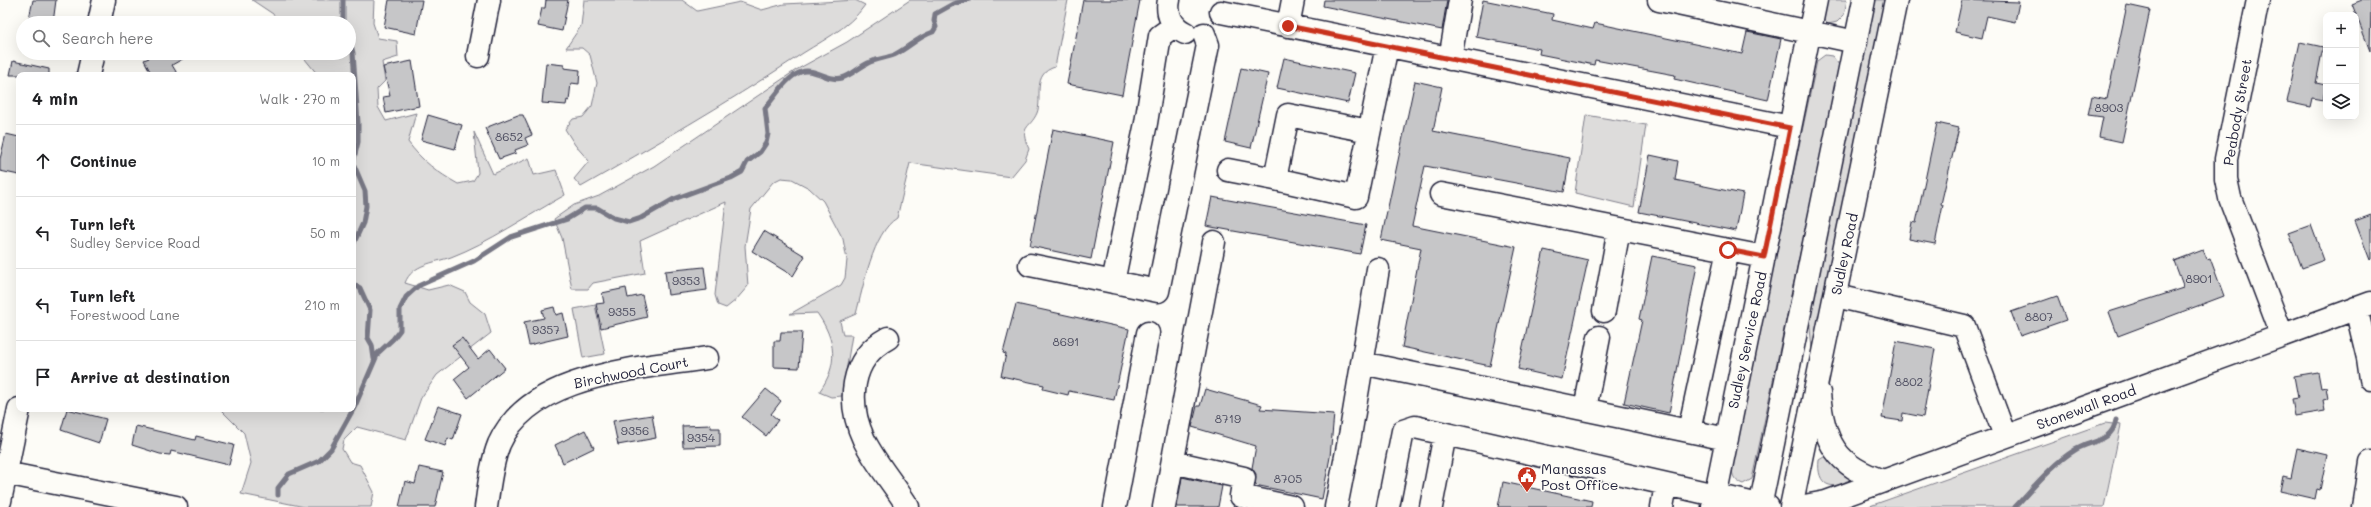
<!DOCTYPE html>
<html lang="en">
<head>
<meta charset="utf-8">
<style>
  :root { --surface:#fff; --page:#f2f2f2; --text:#202124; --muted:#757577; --line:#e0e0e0 }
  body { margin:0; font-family:Mali,sans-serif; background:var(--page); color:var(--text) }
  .controls { position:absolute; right:12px; top:12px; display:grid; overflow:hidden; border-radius:8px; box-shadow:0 4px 16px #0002 }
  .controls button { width:36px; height:36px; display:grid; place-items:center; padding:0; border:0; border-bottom:1px solid var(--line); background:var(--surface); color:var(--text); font:20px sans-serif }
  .stop { position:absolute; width:12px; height:12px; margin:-9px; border:3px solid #c8321e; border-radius:50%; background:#fff }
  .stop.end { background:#c8321e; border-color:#fff; box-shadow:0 1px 4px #0008 }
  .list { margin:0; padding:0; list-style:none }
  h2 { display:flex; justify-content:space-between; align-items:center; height:52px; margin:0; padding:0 16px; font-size:17px }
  h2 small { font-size:13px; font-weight:400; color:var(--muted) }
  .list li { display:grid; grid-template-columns:26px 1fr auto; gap:12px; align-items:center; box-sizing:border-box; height:72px; padding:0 16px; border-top:1px solid var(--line) }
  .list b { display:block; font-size:15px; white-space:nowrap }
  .list p { margin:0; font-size:13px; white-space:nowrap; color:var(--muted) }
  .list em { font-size:13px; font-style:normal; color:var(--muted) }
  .icon { flex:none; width:22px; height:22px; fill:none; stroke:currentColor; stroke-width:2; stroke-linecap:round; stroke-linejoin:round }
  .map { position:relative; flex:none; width:2371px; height:507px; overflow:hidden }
  .search { position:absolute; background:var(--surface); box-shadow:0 4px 16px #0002; left:16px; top:16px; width:340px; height:44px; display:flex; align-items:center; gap:10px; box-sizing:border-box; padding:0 14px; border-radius:22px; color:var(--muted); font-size:15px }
  .panel { position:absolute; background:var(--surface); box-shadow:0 4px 16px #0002; left:16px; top:72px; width:340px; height:340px; border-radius:8px }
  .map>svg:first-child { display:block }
  .green { fill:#dddcdb; stroke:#807f8b }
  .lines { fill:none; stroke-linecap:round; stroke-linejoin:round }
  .stream { stroke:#787885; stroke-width:5 }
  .building { fill:#c6c6c8; stroke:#22223b }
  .minor-casing { stroke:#22223b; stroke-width:25 }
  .major-casing { stroke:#22223b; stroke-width:25 }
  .minor { stroke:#fdfcf7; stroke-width:22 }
  .major { stroke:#fdfcf7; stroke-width:22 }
  .route { stroke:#c8321e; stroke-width:5 }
  .labels { text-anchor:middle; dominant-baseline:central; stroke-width:3.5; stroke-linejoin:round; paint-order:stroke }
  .number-label { font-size:12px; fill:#4b4b5e }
  .street-label { font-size:14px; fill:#22223b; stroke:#fdfcf7 }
  .poi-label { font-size:14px; fill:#22223b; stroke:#fdfcf7; text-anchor:start }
</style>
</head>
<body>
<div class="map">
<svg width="2371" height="507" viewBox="0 0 2371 507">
  <rect width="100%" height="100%" fill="#fdfcf7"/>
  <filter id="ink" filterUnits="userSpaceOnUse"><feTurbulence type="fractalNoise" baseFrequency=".025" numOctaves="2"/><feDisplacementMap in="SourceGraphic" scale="8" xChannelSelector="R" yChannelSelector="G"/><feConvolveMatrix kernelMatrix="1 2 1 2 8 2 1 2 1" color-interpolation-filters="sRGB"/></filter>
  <g filter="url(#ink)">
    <path class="green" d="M252,0H374L373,23L378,38L397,41L398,57L382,62L385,81L377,89L378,107L386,121L416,113L408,142C422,161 437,172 458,184L473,181L478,173L474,132L493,174L529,158L534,175L556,170L565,195C529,215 488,243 451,257C434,263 412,264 405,283L428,290L449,285L465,292L470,302L485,314L491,333L437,375L421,398L406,440L357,427L344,440L342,449L350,462L360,465L374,492L371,507H305L241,494L251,463L244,433L220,409H353V75H318L300,53H349V23H279L273,14Z
      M584,0H682L697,11L740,2L762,10L784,4L823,2L855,0L865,5C849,29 817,43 794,59C724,105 653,146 581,187L574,179L589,161L575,145L565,129L573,119L583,117L592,106L597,83L590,55L582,48H566L581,26Z
      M910,0H1068L1055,67C1031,74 1043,98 1037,113C1030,129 1018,126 1029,149L1025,160L1011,177L910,163L897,218C873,232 863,288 856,314L840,321L843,335H852L842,396L831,397L819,392C839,365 836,340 817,313L790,314L841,285L845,278L847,260L843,239L823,201L809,188L792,179L781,178L773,182L751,209L745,246L748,286L736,300L726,308L718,305L715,295L726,202L640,241L645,273L593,283L588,289H572L562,238L554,219L574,205L599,196L654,166L796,70L847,42Z
      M1825,0H1847L1844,15L1837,22L1828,24L1823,19Z
      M1874,0H1887L1813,359L1809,318Z
      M1825,55L1832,56L1840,66L1752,479L1743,484C1732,480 1732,474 1732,463L1817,61Z
      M1586,115L1646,125L1634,207L1575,193Z
      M595,305L605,354L583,358L574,309Z
      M2105,423L2121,425L2104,507H1867Z
      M1827,455L1837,469L1851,478C1832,493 1816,485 1819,460Z"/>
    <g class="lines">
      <path class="stream" d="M343,0V23
        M349,36L353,53L358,123V142L353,163L365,191L366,206L363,223L353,245
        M353,284L360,288L370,310L368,338L372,345L374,359
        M278,495V488L289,474L319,461L331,449L355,406L378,353L393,339L400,330V309L406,297L418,286L474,261L511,237L567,219L585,208H597L614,218L629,222L641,218L674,199L731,178L742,172L747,162L760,152L766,143L768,134L765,108C775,97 786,77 801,72C815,67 828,82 842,78C852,75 858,68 868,63C876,59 886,58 894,55C908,48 918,37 933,32L936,27L934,21L935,14L953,4L967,0
        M2015,507C2033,488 2052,464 2075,450C2091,440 2112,443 2116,420"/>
    </g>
    <path class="building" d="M33,0H56L53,23H28Z
      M389,0H422L416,34L384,27Z
      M546,0H568L562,31L538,26L542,8H545Z
      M1083,0H1140L1122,95L1067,84Z
      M1324,0H1447L1442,30L1323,6Z
      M1483,0L1553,14L1552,20L1593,29L1595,23L1742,54L1747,32L1781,39L1768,100L1674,79L1675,75L1595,60L1594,65L1539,54L1540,49L1476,37Z
      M1962,0L2019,2L2015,22L1987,16L1982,38L1955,32Z
      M2362,0H2371L2370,51L2352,4Z
      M2127,5L2150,10L2122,142L2099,137L2103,117L2088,115L2092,96L2107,99Z
      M2300,42L2323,47L2316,83L2326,85L2323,100L2312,98L2310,107L2287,102Z
      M146,53H193L172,65L178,75H152L144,60L149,58Z
      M1284,58L1355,73L1348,103L1277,88Z
      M13,61L49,69V75H10Z
      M412,61L419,106L386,113L383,97L390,96L383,67Z
      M546,63L564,65V68L580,70L579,84L571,83L569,101L567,100L566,105L542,103Z
      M1241,68L1268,74L1251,148L1225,142Z
      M1415,81L1442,87L1433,131L1570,158L1564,192L1425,166L1412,226L1516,247L1490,366L1402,347L1421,248L1381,240Z
      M428,115L462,125L455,149L421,140Z
      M518,115H523L532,135L525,138L528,145L515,150L516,153L499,159L485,128Z
      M1937,123L1959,128L1941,204L1943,205L1935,244L1909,239L1912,222L1916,223Z
      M1053,129L1114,142L1091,259L1030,246Z
      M6,134L19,137V175L0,171V159Z
      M1650,155L1678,161L1675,180L1743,194L1736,231L1639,212Z
      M1212,197L1366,225L1360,254L1206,226Z
      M2371,215V259L2370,260L2355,221Z
      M2311,225L2324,260L2302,268L2289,233Z
      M764,231L805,256L793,276L752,251Z
      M1544,250L1588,260L1562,379L1518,369Z
      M2203,250L2207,259L2210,258L2224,296L2118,336L2109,312L2184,288L2174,261Z
      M1652,256L1697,265L1669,413L1624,403L1642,320L1639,319Z
      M704,267L707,290L668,295L665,271Z
      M626,288L628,298L642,295L647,317L601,328L596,304L604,303L602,293Z
      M2057,296L2066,320L2020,336L2011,312Z
      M1016,304L1129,329L1114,400L1069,391L1068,395L1043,389L1044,385L1001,376L1006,354L1003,353Z
      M554,307L556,315L563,313L568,336L529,345L524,322L544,318L542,310Z
      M781,332H802L799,368L774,367V341H780Z
      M462,338L478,359L490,349L505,368L468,398L454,379L469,367L452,345Z
      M1896,341L1935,349L1923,417L1903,413L1902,421L1882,418Z
      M2318,372L2321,388L2326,387L2328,399L2323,400L2325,411L2295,416L2292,399L2298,398L2294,376Z
      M766,389L781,401L771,414L778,420L766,436L742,417Z
      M1205,389L1262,405L1260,409L1334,414L1330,457L1322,499L1255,485L1256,474L1252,468L1256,446L1192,427L1197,406H1200Z
      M438,406L462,414L453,440L448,438L445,446L425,439Z
      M67,409L106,419L99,443L61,430Z
      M652,415L656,438L618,445L613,421Z
      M711,425V428H720V446L683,447L682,426Z
      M136,426L195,440L196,436L234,445L229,465L171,451L170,455L160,454L132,445Z
      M585,430L594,448L563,463L555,445Z
      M2297,448L2327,455L2320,490L2317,489L2315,499L2280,491L2283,476L2291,478Z
      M419,467L443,472L435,507H399L405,481L415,484Z
      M1182,477L1222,486L1218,507H1177Z
      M1503,482L1592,501L1591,507H1498Z"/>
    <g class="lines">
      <g class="minor-casing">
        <path id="minor" d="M1169,0C1166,14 1172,27 1185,33
          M1659,0L1856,42
          M2258,0L2226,159V179L2230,198L2282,335
          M1221,12L1790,127
          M99,23L104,0
          M1288,26L1293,0
          M478,56L489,0
          M1450,59L1460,0
          M88,75L93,53
          M1369,131L1288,115L1275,179L1356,197L1387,46
          M1228,170L1275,179
          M1441,194L1764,257
          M1030,265L1158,291L1208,45L1204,34
          M1113,282L1146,123L1160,36L1174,26
          M1836,296L1964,326L2005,436
          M2356,308L2368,358L2371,379
          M1604,311L1619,229
          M888,338C849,359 847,403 864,440C876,464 894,484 908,507
          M1362,363L1727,439
          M1585,409L1599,337
          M1689,431L1728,250
          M1173,462L1244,478L1241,496L1292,507
          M0,472L176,507
          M0,501L19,409
          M486,507C489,487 491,464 499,444C530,373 640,369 707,358
          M1115,507L1148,333
          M1164,507L1214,242
          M1336,507L1350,436L1378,269
          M1388,507L1403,431L1415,427L1768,507
          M1431,507L1445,434
          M1662,507L1666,485
          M1713,507L1816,0
          M1799,507L1826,502L2371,303
          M2364,507L2371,462"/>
      </g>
      <g class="major-casing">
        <path id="major" d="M1819,393C1823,441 1836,467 1884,481
          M1760,507L1864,0
          M1791,507L1896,0"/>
      </g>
      <use href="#minor" class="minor"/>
      <use href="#major" class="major"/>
    </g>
  </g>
  <g class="lines" filter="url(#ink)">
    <path class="route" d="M1288,26L1790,128L1764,257L1728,250"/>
  </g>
  <defs>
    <g id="civic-pin" transform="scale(1)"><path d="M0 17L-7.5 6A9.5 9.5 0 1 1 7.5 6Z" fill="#c8321e" stroke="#fdfcf7"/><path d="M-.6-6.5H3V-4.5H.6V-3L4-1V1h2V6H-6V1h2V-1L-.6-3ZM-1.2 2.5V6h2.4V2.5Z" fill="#fff"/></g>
  </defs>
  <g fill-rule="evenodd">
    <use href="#civic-pin" x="1527" y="476"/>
  </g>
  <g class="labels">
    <g class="number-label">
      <text x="2109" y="107">8903</text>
      <text x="509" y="136">8652</text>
      <text x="2199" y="278">8901</text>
      <text x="686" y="280">9353</text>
      <text x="622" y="311">9355</text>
      <text x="2039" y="316">8807</text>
      <text x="546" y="329">9357</text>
      <text x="1066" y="341">8691</text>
      <text x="1909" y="381">8802</text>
      <text x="1228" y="418">8719</text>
      <text x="635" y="430">9356</text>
      <text x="701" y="437">9354</text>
      <text x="1288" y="478">8705</text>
    </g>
    <g class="street-label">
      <text transform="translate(2237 112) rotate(-80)">Peabody Street</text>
      <text transform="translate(1844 254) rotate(-78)">Sudley Road</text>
      <text transform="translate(1747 340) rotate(-78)">Sudley Service Road</text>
      <text transform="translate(631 372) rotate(-11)">Birchwood Court</text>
      <text transform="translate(2086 407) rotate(-20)">Stonewall Road</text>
    </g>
    <g class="poi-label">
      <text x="1541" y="468">Manassas<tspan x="1541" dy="16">Post Office</tspan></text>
    </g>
  </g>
</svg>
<div class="controls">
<button>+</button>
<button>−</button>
<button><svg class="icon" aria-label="layers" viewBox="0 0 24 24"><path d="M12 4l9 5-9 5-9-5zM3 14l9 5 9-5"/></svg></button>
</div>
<div class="stop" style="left:1728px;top:250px"></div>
<div class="stop end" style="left:1288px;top:26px"></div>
<div class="search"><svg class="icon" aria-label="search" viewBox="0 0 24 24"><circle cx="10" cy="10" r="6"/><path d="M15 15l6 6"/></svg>Search here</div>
<section class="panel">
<h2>4 min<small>Walk · 270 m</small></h2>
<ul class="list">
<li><svg class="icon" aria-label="ahead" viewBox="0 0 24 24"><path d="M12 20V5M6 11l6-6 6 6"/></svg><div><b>Continue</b></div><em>10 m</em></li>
<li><svg class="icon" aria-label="left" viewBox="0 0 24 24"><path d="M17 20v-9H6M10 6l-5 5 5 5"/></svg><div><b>Turn left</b><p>Sudley Service Road</p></div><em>50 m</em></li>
<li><svg class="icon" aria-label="left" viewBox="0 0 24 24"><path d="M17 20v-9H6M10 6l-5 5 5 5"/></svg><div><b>Turn left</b><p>Forestwood Lane</p></div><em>210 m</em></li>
<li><svg class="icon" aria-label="arrive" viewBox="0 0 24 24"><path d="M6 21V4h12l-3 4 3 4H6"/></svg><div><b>Arrive at destination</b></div></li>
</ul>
</section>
</div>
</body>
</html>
